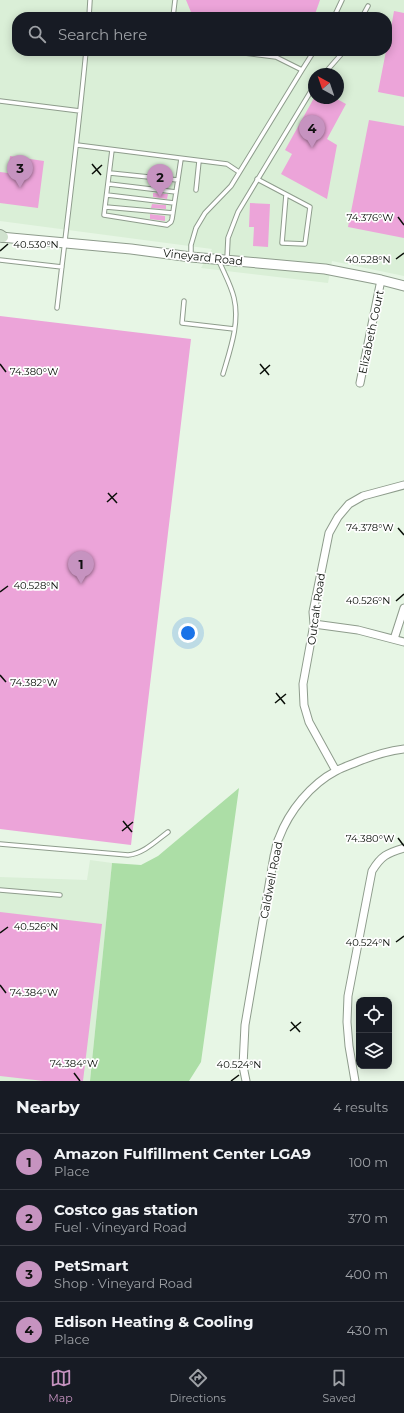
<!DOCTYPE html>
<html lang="en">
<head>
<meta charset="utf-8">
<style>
  :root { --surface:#171b24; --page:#20242c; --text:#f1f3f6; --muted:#9ea1a6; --line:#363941; --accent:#c693c0 }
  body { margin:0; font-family:Montserrat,sans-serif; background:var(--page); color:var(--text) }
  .controls { position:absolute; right:12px; bottom:12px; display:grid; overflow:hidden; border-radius:8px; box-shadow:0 2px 10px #0003 }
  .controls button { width:36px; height:36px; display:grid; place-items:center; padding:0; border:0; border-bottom:1px solid var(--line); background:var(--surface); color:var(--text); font:20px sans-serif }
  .compass { position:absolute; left:308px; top:68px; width:36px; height:36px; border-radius:50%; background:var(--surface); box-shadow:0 2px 10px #0003; rotate:320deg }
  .you { position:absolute; left:188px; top:633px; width:14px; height:14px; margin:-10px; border:3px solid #fff; border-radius:50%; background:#1a73e8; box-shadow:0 0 0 6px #1a73e833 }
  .badge { display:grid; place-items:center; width:26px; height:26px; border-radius:50%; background:var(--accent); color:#111; font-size:13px; font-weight:700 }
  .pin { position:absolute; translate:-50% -33px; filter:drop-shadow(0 1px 2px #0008) }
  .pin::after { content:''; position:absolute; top:21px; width:14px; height:12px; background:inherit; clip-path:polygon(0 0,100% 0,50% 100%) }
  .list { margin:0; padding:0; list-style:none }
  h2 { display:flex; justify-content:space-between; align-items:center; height:52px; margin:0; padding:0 16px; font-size:17px }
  h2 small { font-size:13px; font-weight:400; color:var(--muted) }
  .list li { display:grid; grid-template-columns:26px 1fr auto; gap:12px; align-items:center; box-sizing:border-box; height:56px; padding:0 16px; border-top:1px solid var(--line) }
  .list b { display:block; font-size:15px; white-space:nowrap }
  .list p { margin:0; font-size:13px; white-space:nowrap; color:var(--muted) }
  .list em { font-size:13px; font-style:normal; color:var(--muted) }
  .icon { flex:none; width:22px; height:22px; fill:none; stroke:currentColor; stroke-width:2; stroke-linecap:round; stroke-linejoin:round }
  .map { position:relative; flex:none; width:404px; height:1081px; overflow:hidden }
  .search { position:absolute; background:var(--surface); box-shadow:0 2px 10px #0003; left:12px; right:12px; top:12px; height:44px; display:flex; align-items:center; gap:10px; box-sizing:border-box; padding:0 14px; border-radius:16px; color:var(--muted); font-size:15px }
  .sheet { height:276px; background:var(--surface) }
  nav { display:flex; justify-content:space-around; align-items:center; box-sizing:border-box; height:56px; border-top:1px solid var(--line); background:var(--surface); font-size:11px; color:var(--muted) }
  nav a { display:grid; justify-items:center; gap:2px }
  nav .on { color:var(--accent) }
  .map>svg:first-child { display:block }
  .built { fill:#daefd7; fill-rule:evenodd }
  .green { fill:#acdea6 }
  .building { fill:#eca4d9 }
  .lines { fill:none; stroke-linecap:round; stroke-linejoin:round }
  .service-casing { stroke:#8e9c8c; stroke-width:5.5 }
  .minor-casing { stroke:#8e9c8c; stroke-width:9 }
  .tertiary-casing { stroke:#8e9c8c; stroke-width:11 }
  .secondary-casing { stroke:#8e9c8c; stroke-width:12 }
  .service { stroke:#fff; stroke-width:3.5 }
  .minor { stroke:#fff; stroke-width:7 }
  .tertiary { stroke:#fff; stroke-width:9 }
  .secondary { stroke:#d0e2ce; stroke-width:10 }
  .ticks { fill:none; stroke:#0a0f09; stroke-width:1.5 }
  .labels { text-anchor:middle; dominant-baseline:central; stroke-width:3.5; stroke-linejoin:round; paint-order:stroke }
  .street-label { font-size:11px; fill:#0a0f09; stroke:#fefefe }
  .ticks-label { font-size:10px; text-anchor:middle; fill:#0a0f09; stroke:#fefefe; stroke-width:3.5; stroke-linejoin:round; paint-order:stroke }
</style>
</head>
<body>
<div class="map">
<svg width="404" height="1081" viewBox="0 0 404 1081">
  <rect width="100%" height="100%" fill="#e7f6e5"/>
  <path class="built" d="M0,0H404V276L332,261L328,283L201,268L212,249L0,221ZM17,17H387V51H17ZM314,74H338V98H314Z
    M90,860L112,863L90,1081H0V877L87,880Z"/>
  <path class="green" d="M239,788L201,1062L189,1081H90L112,863L141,865L158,856Z"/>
  <path class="building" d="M186,0H320L314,17H193Z
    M394,11L404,13V97L378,92L386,51H387Z
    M314,98H335L346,104L327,139L337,145L327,199L281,174L292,154L285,150Z
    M369,120L404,126V238L348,227Z
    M10,156L44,161L38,208L0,203V172L8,173Z
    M155,181L169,182L168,188L154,186Z
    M153,193L168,194L167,199L153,197Z
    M250,203L270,204L268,247L253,246L254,227H249Z
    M152,204L166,205V209L151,208Z
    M150,214L165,216V221L150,219Z
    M0,316L191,339L131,845L0,829Z
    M0,912L102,924L83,1081H44L0,1076Z"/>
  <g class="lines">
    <g class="service-casing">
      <path id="service" d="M89,17L90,0
        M173,17L175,0
        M334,17L342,0
        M362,17L368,6
        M302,70L314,51
        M324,74L344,51
        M0,101L80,111
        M77,145L227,164L239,172
        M112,150L104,215L167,225L171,222L172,219L181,159
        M110,173L178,180
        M257,179L310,207L305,244L282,243L286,195
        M109,184L176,192
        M196,190L199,161
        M107,195L174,203
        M106,207L173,213
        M191,257V245L196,228L205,213L231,186L302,70L276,57L229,51
        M227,259L228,238L238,212L314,86
        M0,260L62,267
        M219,261C224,273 231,285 234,298C240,323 230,350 223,374
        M184,301L182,323L234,329
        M57,308C67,222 78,137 86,51
        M0,844L128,855C143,854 156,841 168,832
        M0,890L60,895"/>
    </g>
    <g class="minor-casing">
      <path id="minor" d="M360,383L381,280
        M314,624L358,630L404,642
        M394,639L404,608
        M336,771L309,722L304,705L303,684L314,624L313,612L326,548L329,533L338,517L349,504L363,496L404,485
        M246,1081L243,1066L245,1025L274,856C276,850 276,843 279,838C289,811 311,784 336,771C343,767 350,765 357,762C372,756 387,751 404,749
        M355,1081L349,1046L347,1022L348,996L372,871C381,856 387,853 404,848"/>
    </g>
    <g class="tertiary-casing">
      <path id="tertiary" d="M0,237L131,249L191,257L325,269L381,280L404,286"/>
    </g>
    <g class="secondary-casing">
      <path id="secondary" d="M0,235L3,237"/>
    </g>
    <use href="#service" class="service"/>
    <use href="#minor" class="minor"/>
    <use href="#tertiary" class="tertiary"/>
    <use href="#secondary" class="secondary"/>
  </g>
  <path class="ticks" d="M92,164L101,175M92,174L102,165M398,217L404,225M0,251L8,244M396,259L404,253M0,364L6,372M260,364L269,375M260,374L270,365M108,493L117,503M107,502L117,493M398,528L404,535M0,592L8,586M396,601L404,594M0,675L6,682M276,693L285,704M275,703L286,694M123,821L132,832M122,831L133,822M398,838L404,846M0,933L8,927M396,942L404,936M0,985L6,993M291,1022L300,1032M290,1031L301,1022M74,1073L80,1081M231,1081L239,1075"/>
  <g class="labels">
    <g class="street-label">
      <text transform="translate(203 257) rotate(6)">Vineyard Road</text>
      <text transform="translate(371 332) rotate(-78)">Elizabeth Court</text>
      <text transform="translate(316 609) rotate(-82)">Outcalt Road</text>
      <text transform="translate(271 880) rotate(-79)">Caldwell Road</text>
    </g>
  </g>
  <g class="ticks-label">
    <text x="370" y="221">74.376°W</text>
    <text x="36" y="248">40.530°N</text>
    <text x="368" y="263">40.528°N</text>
    <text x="34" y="375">74.380°W</text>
    <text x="370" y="531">74.378°W</text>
    <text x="36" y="589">40.528°N</text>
    <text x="368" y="604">40.526°N</text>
    <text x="34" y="686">74.382°W</text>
    <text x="370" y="842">74.380°W</text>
    <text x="36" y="930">40.526°N</text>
    <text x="368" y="946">40.524°N</text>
    <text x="34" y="996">74.384°W</text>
    <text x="74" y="1067">74.384°W</text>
    <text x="239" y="1068">40.524°N</text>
  </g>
</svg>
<div class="controls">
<button><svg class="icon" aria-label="locate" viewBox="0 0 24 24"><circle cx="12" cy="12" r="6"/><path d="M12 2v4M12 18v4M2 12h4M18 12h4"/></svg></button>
<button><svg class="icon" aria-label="layers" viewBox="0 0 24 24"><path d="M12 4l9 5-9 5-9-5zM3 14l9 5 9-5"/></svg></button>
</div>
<svg class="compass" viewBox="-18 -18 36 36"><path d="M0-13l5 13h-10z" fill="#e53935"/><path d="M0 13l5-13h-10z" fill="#9ea1a6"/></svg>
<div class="you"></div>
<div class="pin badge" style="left:81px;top:584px">1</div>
<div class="pin badge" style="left:160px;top:197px">2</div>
<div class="pin badge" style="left:20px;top:188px">3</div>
<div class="pin badge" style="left:312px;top:148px">4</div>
<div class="search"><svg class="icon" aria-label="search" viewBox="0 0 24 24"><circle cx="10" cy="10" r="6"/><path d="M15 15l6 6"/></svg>Search here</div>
</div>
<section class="sheet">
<h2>Nearby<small>4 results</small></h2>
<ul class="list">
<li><span class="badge">1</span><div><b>Amazon Fulfillment Center LGA9</b><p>Place</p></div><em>100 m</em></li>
<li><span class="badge">2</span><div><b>Costco gas station</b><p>Fuel · Vineyard Road</p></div><em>370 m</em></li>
<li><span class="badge">3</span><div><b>PetSmart</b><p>Shop · Vineyard Road</p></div><em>400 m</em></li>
<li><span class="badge">4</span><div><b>Edison Heating &amp; Cooling</b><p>Place</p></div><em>430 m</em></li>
</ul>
</section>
<nav>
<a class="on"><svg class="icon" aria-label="map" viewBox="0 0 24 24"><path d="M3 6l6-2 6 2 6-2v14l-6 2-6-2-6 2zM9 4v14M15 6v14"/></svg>Map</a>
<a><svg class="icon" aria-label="directions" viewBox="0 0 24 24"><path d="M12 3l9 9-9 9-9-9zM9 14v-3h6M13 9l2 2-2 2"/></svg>Directions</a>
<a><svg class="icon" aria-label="saved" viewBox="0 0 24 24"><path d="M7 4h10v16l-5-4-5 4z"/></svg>Saved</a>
</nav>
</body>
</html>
